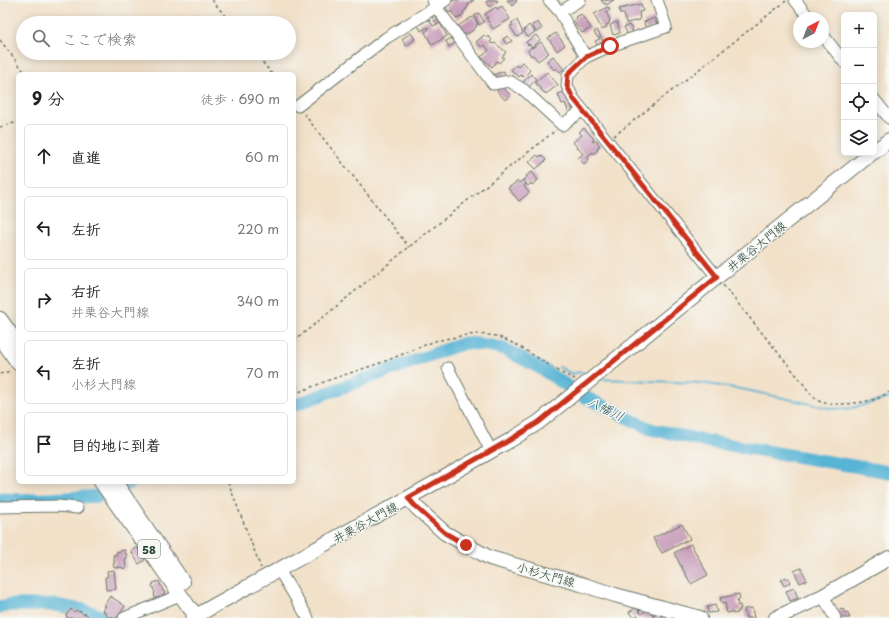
<!DOCTYPE html>
<html lang="ja">
<head>
<meta charset="utf-8">
<style>
  :root { --surface:#fff; --page:#f2f2f2; --text:#202124; --muted:#757577; --line:#e0e0e0 }
  body { margin:0; font-family:"Playpen Sans","Klee One",sans-serif; background:var(--page); color:var(--text) }
  .controls { position:absolute; right:12px; top:12px; display:grid; overflow:hidden; border-radius:6px; box-shadow:0 2px 10px #0003 }
  .controls button { width:36px; height:36px; display:grid; place-items:center; padding:0; border:0; border-bottom:1px solid var(--line); background:var(--surface); color:var(--text); font:20px sans-serif }
  .compass { position:absolute; left:793px; top:12px; width:36px; height:36px; border-radius:50%; background:var(--surface); box-shadow:0 2px 10px #0003; rotate:42deg }
  .stop { position:absolute; width:12px; height:12px; margin:-9px; border:3px solid #c8321e; border-radius:50%; background:#fff }
  .stop.end { background:#c8321e; border-color:#fff; box-shadow:0 1px 4px #0008 }
  .list { margin:0; padding:0; list-style:none }
  h2 { display:flex; justify-content:space-between; align-items:center; height:52px; margin:0; padding:0 16px; font-size:17px }
  h2 small { font-size:13px; font-weight:400; color:var(--muted) }
  .list li { display:grid; grid-template-columns:26px 1fr auto; gap:12px; align-items:center; box-sizing:border-box; height:64px; margin:0 8px 8px; padding:0 8px; border:1px solid var(--line); border-radius:6px }
  .list b { display:block; font-size:15px; white-space:nowrap }
  .list p { margin:0; font-size:13px; white-space:nowrap; color:var(--muted) }
  .list em { font-size:13px; font-style:normal; color:var(--muted) }
  .icon { flex:none; width:22px; height:22px; fill:none; stroke:currentColor; stroke-width:2; stroke-linecap:round; stroke-linejoin:round }
  .map { position:relative; flex:none; width:889px; height:618px; overflow:hidden }
  .search { position:absolute; background:var(--surface); box-shadow:0 2px 10px #0003; left:16px; top:16px; width:280px; height:44px; display:flex; align-items:center; gap:10px; box-sizing:border-box; padding:0 14px; border-radius:22px; color:var(--muted); font-size:15px }
  .panel { position:absolute; background:var(--surface); box-shadow:0 2px 10px #0003; left:16px; top:72px; width:280px; height:412px; border-radius:6px }
  .map>svg:first-child { display:block }
  .lines { fill:none; stroke-linecap:round; stroke-linejoin:round }
  .stream { stroke:#57b4d5; stroke-width:2 }
  .river { stroke:#57b4d5; stroke-width:13 }
  .building { fill:#c496b6 }
  .minor-casing { stroke:#697668; stroke-width:13 }
  .major-casing { stroke:#697668; stroke-width:16 }
  .path { stroke:#697668; stroke-width:1.5; stroke-dasharray:3 3; stroke-linecap:butt }
  .minor { stroke:#fff; stroke-width:11 }
  .major { stroke:#fff; stroke-width:14 }
  .route { stroke:#c8321e; stroke-width:5 }
  .labels { text-anchor:middle; dominant-baseline:central; stroke-width:3; stroke-linejoin:round; paint-order:stroke }
  .shield { fill:#f6f6f2; stroke:#60746d; stroke-width:1 }
  .shield-label { font-size:11px; font-weight:bold; fill:#1f3d34 }
  .street-label { font-size:12px; fill:#1f3d34; stroke:#f6f6f2 }
  .water-label { font-size:13px; font-style:italic; fill:#2d5b5c; stroke:#f6f6f2 }
</style>
</head>
<body>
<div class="map">
<svg width="889" height="618" viewBox="0 0 889 618">
  <rect width="100%" height="100%" fill="#f6f6f2"/>
  <filter id="ink" filterUnits="userSpaceOnUse"><feTurbulence type="fractalNoise" baseFrequency=".025" numOctaves="2"/><feDisplacementMap in="SourceGraphic" scale="8" xChannelSelector="R" yChannelSelector="G"/><feConvolveMatrix kernelMatrix="1 2 1 2 8 2 1 2 1" color-interpolation-filters="sRGB"/></filter>
  <filter id="wash" filterUnits="userSpaceOnUse"><feTurbulence type="fractalNoise" baseFrequency=".012" numOctaves="4" result="noise"/><feDisplacementMap in="SourceGraphic" scale="16" xChannelSelector="R" yChannelSelector="G"/><feGaussianBlur stdDeviation="0.9" result="paint"/><feColorMatrix in="noise" values="0 0 0 0 0 0 0 0 0 0 0 0 0 0 0 0 0 1.4 0 .05"/><feComposite in="paint" operator="in"/></filter>
  <g filter="url(#wash)">
    <rect width="100%" height="100%" fill="#f2e1c9"/>
    <g class="lines">
      <path class="stream" d="M559,367L572,374L580,372L590,375
        M601,379L701,383L746,390L834,409L852,408L889,398"/>
      <path class="river" d="M294,405L447,349L464,343L477,344L492,346L504,349L540,368L583,396L650,429L706,441L889,472
        M0,499L29,500L99,496L128,484L131,482
        M0,607L12,605H55L83,610L107,618"/>
    </g>
    <g id="blocks">
      <path class="building" d="M454,0H474L468,4L469,6L466,8L467,9L463,12L464,14L457,19L451,11L449,13L446,7L450,4V3Z
        M489,0H496L498,1L490,7L486,2Z
        M507,0H516L517,1L512,6Z
        M601,0H614L606,5L605,3L604,4Z
        M641,4L643,11L639,12L640,20L626,23L624,14H620L619,9Z
        M502,6L510,19L493,29L486,18H488L485,14L496,7L497,9Z
        M608,7L610,10L606,12L610,20H609L610,22L608,23L609,24L606,25L607,27L602,30L594,14Z
        M479,13L484,22L479,25L474,16Z
        M437,14L440,19L435,22L432,17Z
        M581,14L591,28L582,33L573,21L577,18L576,17Z
        M472,17L478,24L476,25L477,26L475,28V29L467,34V33L463,35L458,26Z
        M655,18L657,26L646,30L644,22Z
        M429,19L433,26L440,23L447,36L432,45L425,32L429,29L428,27L421,31L418,25Z
        M517,20L523,33L517,37L510,26L513,25L511,23Z
        M538,22L542,29L536,32L532,25Z
        M617,22L620,33L613,35L610,25Z
        M529,25L535,32L528,37L524,32L525,31L524,30Z
        M629,25L630,27H631L633,33L628,35L624,27Z
        M597,30L604,43L598,46L595,41L600,39L599,37H597L594,32Z
        M411,33L415,39L406,46L402,39Z
        M556,33L565,45L557,51L548,38Z
        M484,35L487,38L488,36L492,40L490,42L492,44V43L494,44L495,43L506,52L502,57L504,58L499,63L497,61L492,67L481,57L489,50L484,45L482,47L476,42Z
        M536,35L540,40L532,47L529,44L528,45L526,42Z
        M508,36L512,41L506,44L503,39Z
        M454,37L457,42L449,47L446,41Z
        M541,42L549,53L538,61L533,55L531,56L528,51L531,47L532,48Z
        M553,56L564,69L560,72L556,68L554,70L547,61Z
        M522,62H523L530,70L526,75H525L523,77L521,75L519,77L511,70L516,65L518,67Z
        M504,71L506,78L495,81L493,75Z
        M547,72L558,85L546,94L545,92L544,93L535,82Z
        M531,74L536,79L529,87L523,82Z
        M502,86L510,95L505,100L497,91Z
        M566,91L573,111L569,113L565,103L562,104L558,94Z
        M584,128L594,139L592,141L593,142L596,140L600,146L597,149L598,150L593,154L592,152L587,157L589,159L584,164L578,158L583,154L573,142L582,135L579,132Z
        M537,155L539,157L541,155L546,160L536,169L529,162Z
        M532,172L538,180L532,185L531,183L528,186L523,180L527,177L526,176Z
        M523,180L526,185L524,186L529,193L519,201L508,188L518,181L519,183Z
        M682,524L690,539L662,553L653,538Z
        M691,544L708,575L691,584L674,553Z
        M137,547L145,560L139,564L131,551Z
        M125,550L127,558L125,559L126,568L123,569L122,567L114,568L113,563H115L113,555L117,554L116,552Z
        M801,568L807,580L800,583L794,571Z
        M114,570L116,589L106,590L105,577H108L107,571Z
        M786,577L787,579L789,578L790,581L789,582L790,583L784,586L781,580Z
        M159,581L163,591H164L165,593L164,594L165,597L156,601L154,594L155,593L152,585L154,584L153,583Z
        M794,588L798,598L790,601L786,591Z
        M739,594L740,599L737,600L738,606L740,605L741,609H739L740,611H737L738,613L733,614L732,612L727,613L725,603L722,604L720,598Z
        M110,596L125,606L117,618H114L112,616L110,618L106,615L107,614L103,611L106,606H104Z
        M715,605L717,612L708,613L707,607Z
        M637,607L641,614L648,609L654,618H638V615L633,618L629,612Z
        M752,608L754,618H746L744,609Z
        M71,609L74,612L76,610L79,612L80,611L84,615L85,613L89,617L88,618H67L66,615Z
        M840,609L841,610L843,609L845,613L847,612L850,618H840L836,611Z
        M659,612L663,618H655L653,615Z"/>
    </g>
  </g>
  <g filter="url(#ink)">
    <use href="#blocks" fill-opacity="0" stroke="#697668" stroke-width="1"/>
    <g class="lines">
      <g class="minor-casing">
        <path id="minor" d="M433,0L436,7L493,84L509,81L524,90L562,125L583,110
          M549,0L560,12L572,34L586,57
          M657,0L666,27L610,46L586,57L568,75L567,86L573,98L717,277
          M795,0L809,18
          M560,12L580,0
          M823,35L844,62
          M874,99L889,118
          M298,106L386,38L436,7L446,0
          M448,368L491,451
          M0,507L58,506L77,508
          M279,570L308,618
          M823,596L835,618
          M124,618L180,595"/>
      </g>
      <g class="major-casing">
        <path id="major" d="M874,152L889,140
          M0,319L18,344
          M0,337L18,363
          M101,482L189,607L199,618
          M115,482L183,582
          M408,498L417,508L445,533L490,558L581,584L615,595L700,618
          M193,618L215,605L408,498L509,441L539,422L717,277L872,153
          M776,618L823,596L889,558"/>
      </g>
      <path class="path" d="M212,0L231,23
        M0,40L26,74
        M255,53L272,74
        M304,114L409,247
        M0,127L18,122
        M614,136L786,1
        M723,285L802,382C807,389 812,397 819,401C829,407 864,403 875,399C880,398 885,394 889,392
        M294,341L409,247L556,130
        M0,374L10,371
        M294,380L299,391
        M294,394L329,380L383,362L435,341L466,335L477,334L497,336L517,345L565,375L575,379
        M228,482L261,568"/>
      <use href="#minor" class="minor"/>
      <use href="#major" class="major"/>
    </g>
  </g>
  <g class="lines" filter="url(#ink)">
    <path class="route" d="M466,545L445,533L417,508L408,498L508,441L539,422L717,277L573,98L567,86L568,74L586,57L610,46"/>
  </g>
  <g class="labels">
    <rect class="shield" x="138" y="540" width="22" height="18" rx="3"/>
    <g class="shield-label">
      <text x="149" y="549">58</text>
    </g>
    <g class="street-label">
      <text transform="translate(756 246) rotate(-39)">井栗谷大門線</text>
      <text transform="translate(365 522) rotate(-29)">井栗谷大門線</text>
      <text transform="translate(546 574) rotate(16)">小杉大門線</text>
    </g>
    <g class="water-label">
      <text transform="translate(606 408) rotate(26)">八幡川</text>
    </g>
  </g>
</svg>
<div class="controls">
<button>+</button>
<button>−</button>
<button><svg class="icon" aria-label="locate" viewBox="0 0 24 24"><circle cx="12" cy="12" r="6"/><path d="M12 2v4M12 18v4M2 12h4M18 12h4"/></svg></button>
<button><svg class="icon" aria-label="layers" viewBox="0 0 24 24"><path d="M12 4l9 5-9 5-9-5zM3 14l9 5 9-5"/></svg></button>
</div>
<svg class="compass" viewBox="-18 -18 36 36"><path d="M0-13l5 13h-10z" fill="#e53935"/><path d="M0 13l5-13h-10z" fill="#757577"/></svg>
<div class="stop" style="left:610px;top:46px"></div>
<div class="stop end" style="left:466px;top:545px"></div>
<div class="search"><svg class="icon" aria-label="search" viewBox="0 0 24 24"><circle cx="10" cy="10" r="6"/><path d="M15 15l6 6"/></svg>ここで検索</div>
<section class="panel">
<h2>9 分<small>徒歩 · 690 m</small></h2>
<ul class="list">
<li><svg class="icon" aria-label="ahead" viewBox="0 0 24 24"><path d="M12 20V5M6 11l6-6 6 6"/></svg><div><b>直進</b></div><em>60 m</em></li>
<li><svg class="icon" aria-label="left" viewBox="0 0 24 24"><path d="M17 20v-9H6M10 6l-5 5 5 5"/></svg><div><b>左折</b></div><em>220 m</em></li>
<li><svg class="icon" aria-label="right" viewBox="0 0 24 24"><path d="M7 20v-9h11M14 6l5 5-5 5"/></svg><div><b>右折</b><p>井栗谷大門線</p></div><em>340 m</em></li>
<li><svg class="icon" aria-label="left" viewBox="0 0 24 24"><path d="M17 20v-9H6M10 6l-5 5 5 5"/></svg><div><b>左折</b><p>小杉大門線</p></div><em>70 m</em></li>
<li><svg class="icon" aria-label="arrive" viewBox="0 0 24 24"><path d="M6 21V4h12l-3 4 3 4H6"/></svg><div><b>目的地に到着</b></div></li>
</ul>
</section>
</div>
</body>
</html>
